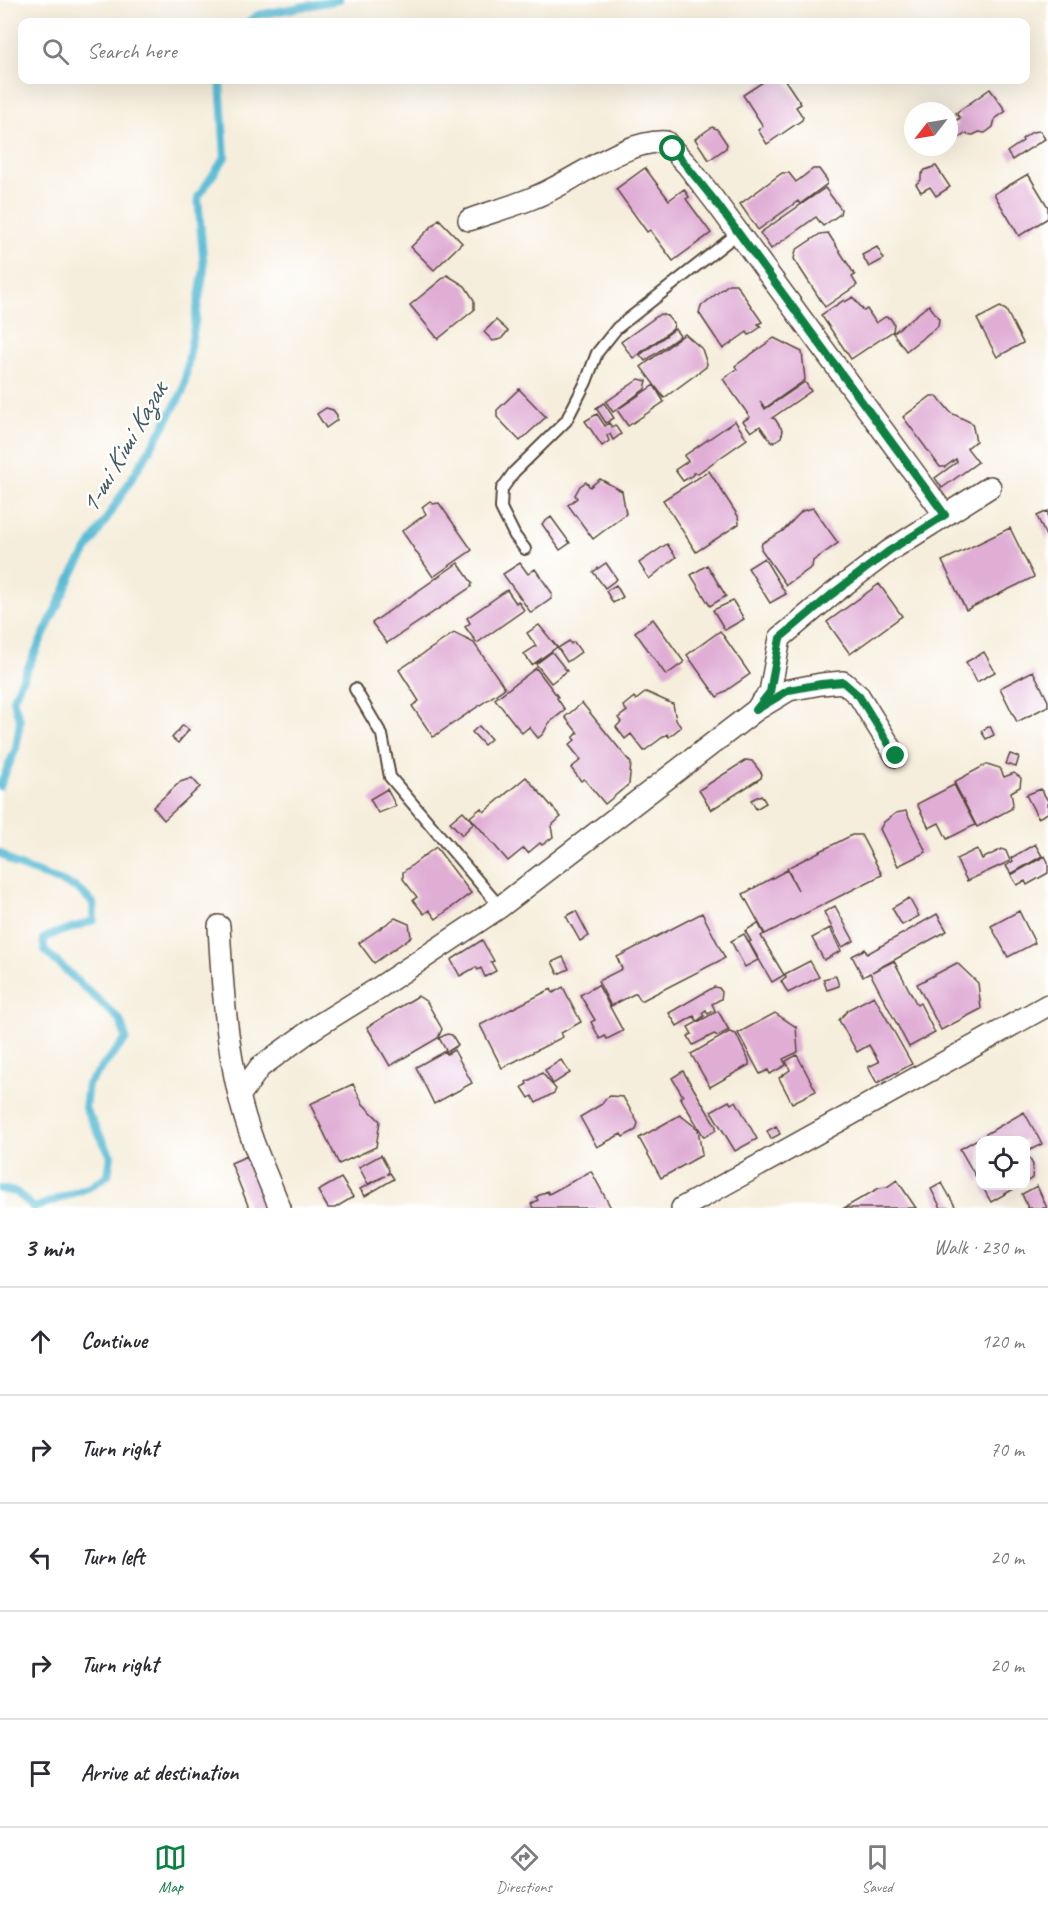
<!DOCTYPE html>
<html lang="en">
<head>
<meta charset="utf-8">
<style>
  :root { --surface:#fff; --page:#f7f7f7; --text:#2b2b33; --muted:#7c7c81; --line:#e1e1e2; --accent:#0b8043 }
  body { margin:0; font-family:Caveat,sans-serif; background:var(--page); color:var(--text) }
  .controls { position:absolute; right:18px; bottom:18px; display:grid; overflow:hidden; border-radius:12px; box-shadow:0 6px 24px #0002 }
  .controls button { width:54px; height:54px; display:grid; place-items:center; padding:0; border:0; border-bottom:2px solid var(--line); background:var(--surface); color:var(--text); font:30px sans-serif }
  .compass { position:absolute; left:904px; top:102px; width:54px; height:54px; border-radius:50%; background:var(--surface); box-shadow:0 6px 24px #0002; rotate:239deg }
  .stop { position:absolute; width:18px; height:18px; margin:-14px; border:4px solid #0b8043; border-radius:50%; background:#fff }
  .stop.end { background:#0b8043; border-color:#fff; box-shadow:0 2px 6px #0008 }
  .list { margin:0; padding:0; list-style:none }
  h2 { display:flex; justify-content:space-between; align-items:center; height:78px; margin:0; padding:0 24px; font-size:26px }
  h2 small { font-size:20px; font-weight:400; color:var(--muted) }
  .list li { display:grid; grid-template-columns:39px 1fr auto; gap:18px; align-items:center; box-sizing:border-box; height:108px; padding:0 24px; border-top:2px solid var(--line) }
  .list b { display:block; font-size:22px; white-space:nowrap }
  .list em { font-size:20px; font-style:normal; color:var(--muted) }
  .icon { flex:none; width:33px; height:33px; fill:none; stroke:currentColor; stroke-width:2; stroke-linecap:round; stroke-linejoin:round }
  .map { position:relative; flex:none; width:1048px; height:1208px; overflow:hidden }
  .search { position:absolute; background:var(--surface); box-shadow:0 6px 24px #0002; left:18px; right:18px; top:18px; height:66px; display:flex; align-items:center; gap:15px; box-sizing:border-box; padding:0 21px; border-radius:12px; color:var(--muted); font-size:22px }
  .sheet { height:618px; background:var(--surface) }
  nav { display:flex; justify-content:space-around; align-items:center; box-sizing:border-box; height:84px; border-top:2px solid var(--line); background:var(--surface); font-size:16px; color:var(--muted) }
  nav a { display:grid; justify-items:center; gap:3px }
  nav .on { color:var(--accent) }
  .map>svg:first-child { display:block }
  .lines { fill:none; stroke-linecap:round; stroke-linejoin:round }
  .stream { stroke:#55bad4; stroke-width:8 }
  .building { fill:#e0add5 }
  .service-casing { stroke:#57473a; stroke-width:14 }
  .minor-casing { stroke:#57473a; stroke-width:24 }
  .service { stroke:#fff; stroke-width:10 }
  .minor { stroke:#fff; stroke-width:21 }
  .route { stroke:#0b8043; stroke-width:8 }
  .labels { text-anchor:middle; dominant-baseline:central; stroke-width:4.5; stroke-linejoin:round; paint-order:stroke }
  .water-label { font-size:27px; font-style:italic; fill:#445c5e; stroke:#fff }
</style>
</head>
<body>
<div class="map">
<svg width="1048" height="1208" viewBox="0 0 1048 1208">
  <rect width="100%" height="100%" fill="#fff"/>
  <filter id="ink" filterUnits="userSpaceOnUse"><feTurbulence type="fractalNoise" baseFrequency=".0167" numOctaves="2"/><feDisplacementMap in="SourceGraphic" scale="12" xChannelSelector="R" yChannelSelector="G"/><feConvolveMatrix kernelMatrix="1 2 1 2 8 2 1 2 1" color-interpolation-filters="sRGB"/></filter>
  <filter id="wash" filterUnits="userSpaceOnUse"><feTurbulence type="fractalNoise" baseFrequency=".008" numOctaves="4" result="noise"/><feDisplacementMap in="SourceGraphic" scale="24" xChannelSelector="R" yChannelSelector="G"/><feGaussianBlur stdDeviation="1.35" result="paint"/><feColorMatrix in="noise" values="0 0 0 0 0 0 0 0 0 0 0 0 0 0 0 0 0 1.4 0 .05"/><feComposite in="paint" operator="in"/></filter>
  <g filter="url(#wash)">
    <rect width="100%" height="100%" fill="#f6eedc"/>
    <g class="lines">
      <path class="stream" d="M248,22L258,15L339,0
        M0,786L16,748L20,721L13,699L74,571L160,433L183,391L204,269L198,197L225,157L220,80
        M0,853L15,864L77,888L93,903L94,920C77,928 60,930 43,939L45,951L120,1020L126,1039L88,1084L85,1108L111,1156L108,1175L90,1187L34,1208L16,1192L0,1189"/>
    </g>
    <g id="blocks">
      <path class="building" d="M766,80H785L801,104L796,107L803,117L802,120L767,144L758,130L763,126L743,95Z
        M990,89L1006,111L995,119L993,127L985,133L979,132L973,135L965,134L959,138L953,129L958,125L955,121L960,118L956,113Z
        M712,127L717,129L727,144L726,148L709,160L695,139Z
        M1040,131L1045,139L1012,160L1007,152L1023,141L1022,139L1032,132Z
        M936,166L950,187L936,196L930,187L921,192L916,184L921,180V175L925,170Z
        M645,168L669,200L684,189L689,197L686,199L711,233L673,261L650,230L647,232L616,189Z
        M813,169H819L827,180V184L800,204L798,201L758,230L740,204L782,173H789L796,182Z
        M1028,174L1048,207V218L1019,236L994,194Z
        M825,188L841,209L840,214L823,226L816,217L771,249L760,233Z
        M439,219L462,243L434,270L411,247Z
        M828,233L855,275L852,277L857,285L825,307L794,259L796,250L820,234Z
        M877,247L884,259L869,267L862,255Z
        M447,275L465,286L474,300V310L438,339L410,305Z
        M729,284H736L762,322L758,324L761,327L749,335L747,332L723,349L699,313L701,306Z
        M853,297L864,311L867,309L876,323L885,317L890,318L894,324L893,331L851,359L821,315L844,300L845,302Z
        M929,305L939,319L938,326L906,351L893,333Z
        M1000,307L1006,310L1023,343L997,357L977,319Z
        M660,314L667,316L674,324L673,329L633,358L621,342Z
        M496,320L508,331L501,339L493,341L484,332Z
        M675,329L680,336L645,361L640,355Z
        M685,334L702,349L707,364L706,367L664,398L641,367Z
        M774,338L802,352L805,380L765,408L760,401L765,409L805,382L811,391L772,418L775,419L783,431L781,437L772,443L760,426L751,432L743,421L750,417L723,379L737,369L735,366Z
        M639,379L647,381L645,389L613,412L606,402Z
        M654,385L664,402L628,426L617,410Z
        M519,389L546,417L520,441L497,417V410Z
        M931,396H937L951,413L972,423L976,441L967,448L978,462L942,488L935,478L957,462L956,459L945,467H940L903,417Z
        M604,403L614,418L606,423L596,408Z
        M326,408L333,410L337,415V420L326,428L317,414Z
        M597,414L605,426L609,423L612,427L615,425L621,434L613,440L610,434L607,436L609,441L602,446L585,421Z
        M735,421L747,439L698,473H693V475L683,481L675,470L688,461L684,456Z
        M709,471L738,516L739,524L696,552L663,500Z
        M600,479L622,491L626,514L593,539L568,505L577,498L575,495L580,486L586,482L590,487Z
        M430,501L433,504L439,503L472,550L433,577L402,531L426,514L422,507Z
        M813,508L838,543L813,561L812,567L786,585L761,549L762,543L783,531L802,511Z
        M1048,511V541L1037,516Z
        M551,517L570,543L560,550L542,524Z
        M1010,528L1034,577L966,610L942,561Z
        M667,544L676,557L649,579L639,563Z
        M764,558L786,594L770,603L748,568Z
        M458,563L472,583L471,587L387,643L372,623Z
        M520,563L528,574L535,569L552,593L551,599L531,613L503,574Z
        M606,563L617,579L605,588L593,572Z
        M707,565L726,596L710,606L691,575Z
        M879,584L902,616L850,654L827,622Z
        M616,585L623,597L613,603L606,591Z
        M507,590L516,603L518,601L524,610L477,643L465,627L470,623L467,618Z
        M733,601L744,619L725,630L713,610Z
        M653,619L684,662L666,675L635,632Z
        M539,625L557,647L532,665L524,654L536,646L527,633Z
        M720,631L750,674L717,697L687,655Z
        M454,633L474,643L505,688L433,737L412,706L419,701L399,670Z
        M569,641L571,644L574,642L581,652L567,662L558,648Z
        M552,652L567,671L551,683L536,664Z
        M984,652L995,672L977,682L966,662Z
        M536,668L558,697L557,698L565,710L549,723L543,734L538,738L529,727L522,733L495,699Z
        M1033,671L1048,701V706L1017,722L1000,688Z
        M646,692L673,704L676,720L681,727L669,737L667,734L644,751L631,734L625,739L616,727L621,722L618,718L627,711L623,706L634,697L636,700Z
        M582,703L631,763L629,784L605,804L584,779L581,781L571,768L581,760L569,745L575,740L573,738L578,733L565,717Z
        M183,725L189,730L178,743L172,738Z
        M479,726L491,739L484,745L472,732Z
        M990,726L994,735L986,739L981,731Z
        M1010,754L1019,757L1016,767L1006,764Z
        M746,760L752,761L762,774L761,778L711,810L699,790Z
        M987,764L1000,768L1004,777L1014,773L1021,778L1020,787L1011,792L1013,804L1011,809L977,827L954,782Z
        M526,777L561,817L551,826L553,837L542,845L540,843L528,853L524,848L508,861L470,817L481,808L484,812Z
        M192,778L200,787L164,820L153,807L180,782Z
        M954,785L975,825L947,839L939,823L929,828L917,804Z
        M387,789L396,806L378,813L370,799Z
        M1041,789L1048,801V813L1038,818L1026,795Z
        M761,795L766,803L756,809L751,800Z
        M463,811L474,823L462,835L450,822Z
        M906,811L926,852L898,866L880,829L884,822L896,813Z
        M852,835H861L882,875L765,934L743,894L787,870L798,890L787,868Z
        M1035,844L1042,856L1011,874L1006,866L1013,861L1011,858Z
        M436,847L471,893L436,919L429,910L424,914L413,900L417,897L403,879V872Z
        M977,849L982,859L1002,849L1006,851L1010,861L967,881L956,859Z
        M1045,856L1048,862V873L1027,885L1025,881L1017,885L1011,875Z
        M909,898L919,916L902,925L892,908Z
        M835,906L854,941L842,947L824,912Z
        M576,911L589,936L580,941L566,916Z
        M1019,911L1035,943L1008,957L991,926Z
        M702,913L725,958L641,1001L636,993L611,1006L598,981L622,969L617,957Z
        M937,914L947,931L872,972L894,961L917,1005L920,1003L935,1033L909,1047L870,973L863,977L852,956L865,949L867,954Z
        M395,918L409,924L411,937L374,963L359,943Z
        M758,923L764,934L761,936L784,975L772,982L749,942L751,941L745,931Z
        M830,928L841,951L824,960L812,938Z
        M744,934L758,960L745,967L731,941Z
        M482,940L494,961L491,962L496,971L485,977L481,968L478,970L476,967L460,976L451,960Z
        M563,957L569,969L558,974L552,962Z
        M810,961L819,977L788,993L781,981L786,978L785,974Z
        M957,963L978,983L981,1009L941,1030L917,984Z
        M836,976L839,986L827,990L823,979Z
        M598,985L623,1031L607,1039L605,1036L600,1039L591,1022L595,1020L580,995Z
        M563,987L581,1022L561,1033L563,1037L502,1068L480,1025L551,989L553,993Z
        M714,987L719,988L722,992L721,999L712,1004L715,1010L708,1014L706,1010L702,1013L704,1016L697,1021L694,1016L677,1026L669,1013Z
        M418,996L427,1002L442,1029L438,1038L390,1066L367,1027Z
        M874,996L912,1064L877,1083L868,1067L879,1062L869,1045L857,1052L839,1020L849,1009Z
        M718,1011L729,1030L718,1036L714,1034L693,1045L688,1036L692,1034L688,1027Z
        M775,1013L796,1027L798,1052L783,1059L786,1065L770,1074L768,1070L760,1074L738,1033Z
        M729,1032L736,1034L749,1061V1065L710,1087L691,1054Z
        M447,1034L452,1035L458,1045L447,1052L439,1038Z
        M454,1050L472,1083L434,1104L416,1067L445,1051L447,1054Z
        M797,1055L816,1091L792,1103L779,1078L790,1070L786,1061Z
        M561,1060L570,1073L553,1084L545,1070Z
        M683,1071L716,1126V1130L704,1137L680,1097L683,1096L672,1078Z
        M542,1073L556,1089L554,1093L536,1103L532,1096L529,1098L522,1087L527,1084L526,1082Z
        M353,1084L363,1104L380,1121L376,1147L339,1164L310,1104Z
        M610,1096L623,1097L638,1123L636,1130L623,1137L621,1134L597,1147L580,1117L602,1104L605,1099Z
        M729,1101L731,1104L736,1101L757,1139L735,1151L711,1111Z
        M1024,1112L1042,1144L1026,1152L1033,1165L1032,1178L1026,1182V1140H980V1184L960,1149Z
        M680,1115L698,1129L702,1155L661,1178L639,1138Z
        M776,1126L780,1134L771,1139L767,1131Z
        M381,1155L389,1170L388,1174L390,1173L394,1179L365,1196L360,1189L385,1176L368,1184L359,1167Z
        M247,1156L269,1208H249L231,1163Z
        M591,1171L611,1208H533L531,1204L538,1200L536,1197L547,1191L549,1194Z
        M341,1178L353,1197L335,1208H328L318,1191Z
        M897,1180L916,1208H844L879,1188L887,1187Z
        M942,1183L956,1208H941L931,1189Z
        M982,1186H1019L991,1202Z
        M1037,1186L1047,1208H1028L1022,1194Z"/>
    </g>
  </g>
  <g filter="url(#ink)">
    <use href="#blocks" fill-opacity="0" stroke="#57473a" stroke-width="1.5"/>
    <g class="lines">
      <g class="service-casing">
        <path id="service" d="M525,549L515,536L501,508L502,489L514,472L566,421L586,382L597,353L617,328L737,234
          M355,689L382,735L390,777L500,907"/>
      </g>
      <g class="minor-casing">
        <path id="minor" d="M469,220C491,212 514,206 535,197C573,182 625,139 666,142L688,166L718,205L945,515
          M758,707L770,692L780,638L831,595L889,551L990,487
          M219,926C222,982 226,1040 239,1095C248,1135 265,1171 280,1208
          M239,1096L260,1067L314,1028L377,989L500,907L756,710L789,690L821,684L843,682L859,696L896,756
          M682,1208L1048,1005"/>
      </g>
      <use href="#service" class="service"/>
      <use href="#minor" class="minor"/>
    </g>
  </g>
  <g class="lines" filter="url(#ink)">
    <path class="route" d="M673,149L718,205L945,515L889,551L831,595L780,638L770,692L756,710L789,690L821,684L843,682L859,696L896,756"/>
  </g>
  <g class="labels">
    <g class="water-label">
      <text transform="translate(123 448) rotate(-60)">1-ші Кіші Казак</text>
    </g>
  </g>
</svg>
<div class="controls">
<button><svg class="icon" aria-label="locate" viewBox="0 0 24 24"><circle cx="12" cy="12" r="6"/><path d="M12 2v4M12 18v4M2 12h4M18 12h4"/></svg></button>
</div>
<svg class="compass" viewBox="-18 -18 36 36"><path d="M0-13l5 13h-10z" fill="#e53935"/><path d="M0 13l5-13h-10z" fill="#7c7c81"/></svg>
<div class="stop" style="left:673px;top:149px"></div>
<div class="stop end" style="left:896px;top:756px"></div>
<div class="search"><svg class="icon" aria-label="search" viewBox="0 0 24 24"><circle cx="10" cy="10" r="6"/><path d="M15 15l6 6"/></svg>Search here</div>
</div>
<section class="sheet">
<h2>3 min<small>Walk · 230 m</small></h2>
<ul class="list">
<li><svg class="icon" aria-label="ahead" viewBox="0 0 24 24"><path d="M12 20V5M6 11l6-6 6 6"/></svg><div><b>Continue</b></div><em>120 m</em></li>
<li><svg class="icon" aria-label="right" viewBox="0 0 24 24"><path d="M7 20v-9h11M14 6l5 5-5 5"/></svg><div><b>Turn right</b></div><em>70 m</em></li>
<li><svg class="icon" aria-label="left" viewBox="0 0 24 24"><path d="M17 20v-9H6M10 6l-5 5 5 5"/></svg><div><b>Turn left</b></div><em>20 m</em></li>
<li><svg class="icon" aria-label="right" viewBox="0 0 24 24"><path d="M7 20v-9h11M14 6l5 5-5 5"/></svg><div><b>Turn right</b></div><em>20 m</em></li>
<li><svg class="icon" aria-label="arrive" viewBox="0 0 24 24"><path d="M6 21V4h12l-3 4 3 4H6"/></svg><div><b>Arrive at destination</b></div></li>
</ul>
</section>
<nav>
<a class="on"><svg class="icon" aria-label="map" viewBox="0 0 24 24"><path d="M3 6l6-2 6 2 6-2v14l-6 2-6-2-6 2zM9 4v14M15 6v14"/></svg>Map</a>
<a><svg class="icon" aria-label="directions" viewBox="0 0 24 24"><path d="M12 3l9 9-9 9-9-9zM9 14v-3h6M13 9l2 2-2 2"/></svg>Directions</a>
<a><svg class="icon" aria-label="saved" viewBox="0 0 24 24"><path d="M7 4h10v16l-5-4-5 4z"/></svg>Saved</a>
</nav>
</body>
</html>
